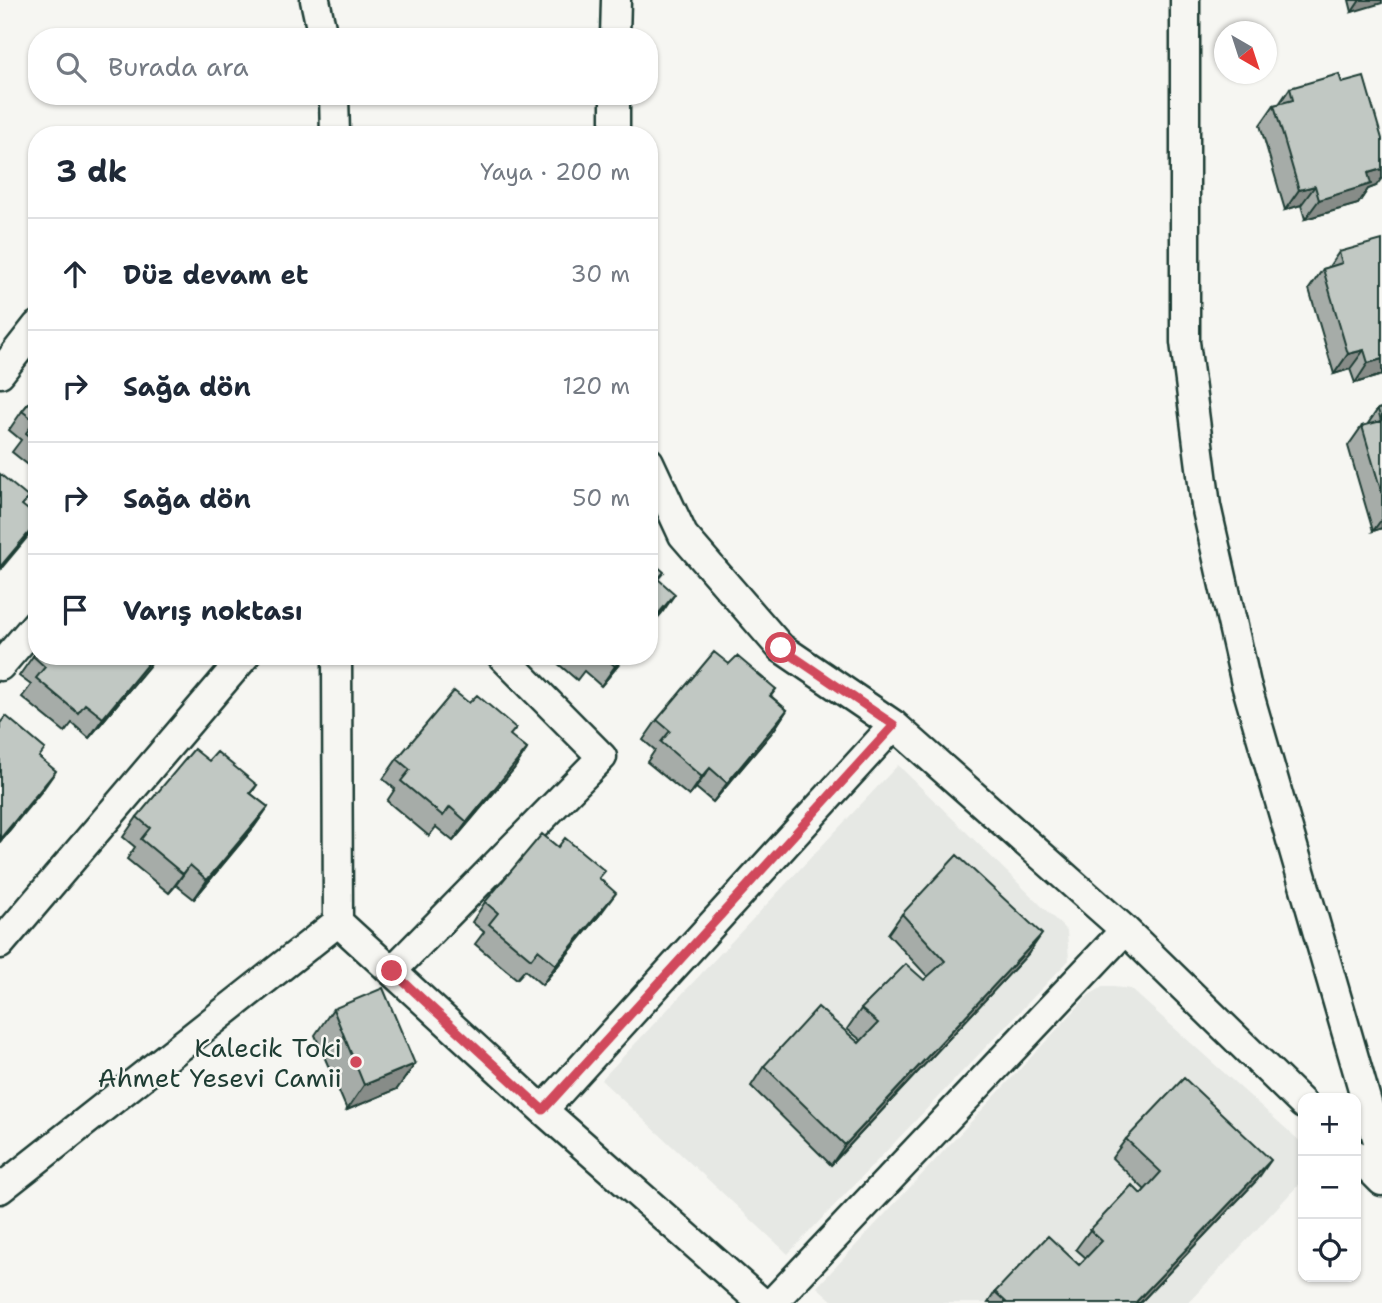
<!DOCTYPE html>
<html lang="tr">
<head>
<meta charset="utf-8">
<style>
  :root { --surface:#fff; --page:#f2f2f3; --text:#1f2937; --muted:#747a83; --line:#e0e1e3 }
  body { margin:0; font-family:"Shantell Sans",sans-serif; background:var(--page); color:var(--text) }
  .controls { position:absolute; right:21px; bottom:21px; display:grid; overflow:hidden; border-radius:14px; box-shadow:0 2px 5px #0004 }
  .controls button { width:63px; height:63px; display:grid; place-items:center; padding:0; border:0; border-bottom:2px solid var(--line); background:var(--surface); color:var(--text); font:35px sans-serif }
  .compass { position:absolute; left:1214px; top:21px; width:63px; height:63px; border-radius:50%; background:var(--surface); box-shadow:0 2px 5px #0004; rotate:141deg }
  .stop { position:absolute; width:21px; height:21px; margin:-16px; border:5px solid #d1495b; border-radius:50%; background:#fff }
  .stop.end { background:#d1495b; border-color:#fff; box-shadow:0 2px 7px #0008 }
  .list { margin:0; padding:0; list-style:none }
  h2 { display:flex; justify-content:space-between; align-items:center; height:91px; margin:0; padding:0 28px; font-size:30px }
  h2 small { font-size:23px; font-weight:400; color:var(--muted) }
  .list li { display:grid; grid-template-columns:46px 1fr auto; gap:21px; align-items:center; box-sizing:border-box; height:112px; padding:0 28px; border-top:2px solid var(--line) }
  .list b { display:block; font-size:26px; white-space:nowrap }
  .list em { font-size:23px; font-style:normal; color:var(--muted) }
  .icon { flex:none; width:38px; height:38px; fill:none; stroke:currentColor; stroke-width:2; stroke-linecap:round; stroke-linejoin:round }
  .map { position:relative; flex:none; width:1382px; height:1303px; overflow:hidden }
  .search { position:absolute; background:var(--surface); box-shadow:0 2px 5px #0004; left:28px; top:28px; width:630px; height:77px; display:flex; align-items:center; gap:18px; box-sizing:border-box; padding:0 24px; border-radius:28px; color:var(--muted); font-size:26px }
  .panel { position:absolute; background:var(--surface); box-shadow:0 2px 5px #0004; left:28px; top:126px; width:630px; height:539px; border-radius:28px }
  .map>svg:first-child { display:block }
  .built { fill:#e6e8e4 }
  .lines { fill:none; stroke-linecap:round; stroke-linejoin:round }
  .minor-casing { stroke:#1f3d34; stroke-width:33 }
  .minor { stroke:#f6f6f2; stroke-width:28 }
  .wall { fill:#a6aca8; stroke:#1f3d34; stroke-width:2 }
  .shaded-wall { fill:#878c88; stroke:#1f3d34; stroke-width:2 }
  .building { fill:#c1c8c3; stroke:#1f3d34; stroke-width:2 }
  .route { stroke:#d1495b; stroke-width:9 }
  .poi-dot { fill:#d1495b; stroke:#f6f6f2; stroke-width:2.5 }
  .labels { text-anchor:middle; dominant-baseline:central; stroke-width:5; stroke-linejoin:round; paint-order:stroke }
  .poi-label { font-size:26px; fill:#1f3d34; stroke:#f6f6f2; text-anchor:end }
</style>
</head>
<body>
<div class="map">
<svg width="1382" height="1303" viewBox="0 0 1382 1303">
  <rect width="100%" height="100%" fill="#f6f6f2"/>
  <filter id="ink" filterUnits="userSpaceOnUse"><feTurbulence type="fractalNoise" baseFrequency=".0143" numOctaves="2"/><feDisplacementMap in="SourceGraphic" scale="14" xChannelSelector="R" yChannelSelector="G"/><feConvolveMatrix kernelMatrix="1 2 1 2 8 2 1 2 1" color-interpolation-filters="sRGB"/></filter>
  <g filter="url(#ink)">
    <path class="built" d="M898,765L1067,931L1069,960L788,1254L601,1080Z
      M1104,986L1131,989L1303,1144V1180L1188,1303H835L817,1287L1089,995Z"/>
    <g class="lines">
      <g class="minor-casing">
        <path id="minor" d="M315,0L323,37
          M1185,0V342L1206,506L1246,684L1382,1155
          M615,37L616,0
          M334,96L335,135
          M615,135V96
          M0,373L37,326
          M649,462L683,535L781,648L894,725L1125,930L1303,1104
          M337,656L338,922L543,1110L762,1303
          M0,666L37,623
          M0,944L245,656
          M392,971L602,757L502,656
          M543,1110L894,725
          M1356,1155L1382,1181
          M0,1189L338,922
          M772,1303L1125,930"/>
      </g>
      <use href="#minor" class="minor"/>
    </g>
    <path class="wall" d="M1349,0H1382L1352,12Z
      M1290,88L1376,186L1368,189L1358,204L1305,219L1301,205L1285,210L1260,125L1274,105L1279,104Z
      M1339,252L1382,375L1355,383L1350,369L1334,374L1309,289L1323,269L1328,268Z
      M37,393V472L12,452L21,440L9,430L22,411Z
      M1382,408V528L1373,531L1348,446L1362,426L1367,425L1378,409Z
      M33,656L149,666L89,738L72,723L65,732L22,697L31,685L19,676Z
      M549,656H626L601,686L584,671L577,680Z
      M729,664L776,689L771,696L787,710L774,730L713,802L696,788L689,796L647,762L655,750L643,740L657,720Z
      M510,736L527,749L514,769L453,841L436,827L429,836L387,801L395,789L383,779L397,759Z
      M209,761L257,785L251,794L268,807L254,827L194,899L176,885L169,893L127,859L135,847L123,837L137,817Z
      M558,847L599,879L602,912L542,985L525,970L517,979L475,944L484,932L472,922L485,902Z
      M902,914L1028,954L831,1165L751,1086L764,1066L859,1043L862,1041L847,1029L861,1009L924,980L928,977L888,934Z
      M333,1009L415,1064L397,1089L347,1110L315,1035Z
      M1126,1139L1257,1180L1140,1303H988L995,1292L1079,1265L1086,1258L1076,1249L1090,1230L1141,1194L1145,1190L1112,1158Z"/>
    <path class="shaded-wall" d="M1360,0H1382V3L1352,12Z
      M1382,169V178L1376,186L1368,189L1358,204L1305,219L1319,200L1368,173Z
      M1315,186L1301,205L1285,210L1299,190Z
      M1364,350L1350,369L1334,374L1348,354Z
      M1382,359V375L1355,383L1368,363Z
      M1382,519V528L1373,531Z
      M37,524L26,539L0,570V567Z
      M675,594L662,613L649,628V625Z
      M154,656H156L149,666L89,738L103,718Z
      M623,656H626L601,686L615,666Z
      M787,710L774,730L713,802L727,783Z
      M527,749L514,769L453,841L467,822Z
      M710,768L696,788L689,796L702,777Z
      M56,771L42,791L0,842V839Z
      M268,807L254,827L194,899L207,880Z
      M190,865L176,885L169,893L183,874Z
      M616,893L602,912L542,985L556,965Z
      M1042,934L1028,954L831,1165L845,1145Z
      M415,1064L397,1089L347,1110L364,1085Z
      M1271,1160L1257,1180L1140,1303H1135Z"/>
    <path class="building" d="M1339,74L1342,83L1364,77L1382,139V169L1368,173L1371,184L1319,200L1315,186L1299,190L1274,105L1293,100L1290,88Z
      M1382,240V359L1368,363L1364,350L1348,354L1323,269L1342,263L1339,252Z
      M37,393V442L26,433L35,421L22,411Z
      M1382,408V494L1362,426L1381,421L1378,409Z
      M0,474L29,498L22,505L37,517V523L0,567Z
      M649,559L664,572L658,579L675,594L649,625Z
      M37,651V656H154L103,718L85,704L78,713L36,678L45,667L33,656Z
      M714,652L729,664L737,656L776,689L770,696L787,710L727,783L710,768L702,777L661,742L670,731L657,720Z
      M603,656H623L615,666Z
      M454,691L469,703L477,695L516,728L510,735L527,749L467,822L450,807L443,816L401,781L410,770L397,759Z
      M6,716L45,749L39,757L56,771L0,839V723Z
      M194,749L209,761L217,752L257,785L250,793L268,807L207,880L190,865L183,874L141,839L150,828L137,817Z
      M542,834L558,847L565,838L605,871L599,878L616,893L556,965L538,950L531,959L489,924L498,913L485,902Z
      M957,855L1042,934L845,1145L764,1066L818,1007L859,1043L878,1023L861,1009L906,964L924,980L945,961L902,914Z
      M383,988L415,1064L364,1085L333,1009Z
      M1184,1078L1271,1160L1135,1303H1007L995,1292L1048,1236L1079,1265L1102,1241L1090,1230L1132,1185L1141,1194L1161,1172L1126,1139Z"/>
  </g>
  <g class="lines" filter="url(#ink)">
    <path class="route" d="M392,971L543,1110L894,725L781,648"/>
  </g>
  <circle class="poi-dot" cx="356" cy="1062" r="7"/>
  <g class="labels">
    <g class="poi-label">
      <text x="342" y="1047">Kalecik Toki<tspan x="342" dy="30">Ahmet Yesevi Camii</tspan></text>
    </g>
  </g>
</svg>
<div class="controls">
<button>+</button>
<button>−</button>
<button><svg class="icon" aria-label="locate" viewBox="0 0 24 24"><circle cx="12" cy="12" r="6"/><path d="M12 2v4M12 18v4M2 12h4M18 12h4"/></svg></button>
</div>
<svg class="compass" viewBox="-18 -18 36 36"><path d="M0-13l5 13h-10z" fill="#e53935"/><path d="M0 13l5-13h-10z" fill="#747a83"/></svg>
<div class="stop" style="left:781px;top:648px"></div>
<div class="stop end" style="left:392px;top:971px"></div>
<div class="search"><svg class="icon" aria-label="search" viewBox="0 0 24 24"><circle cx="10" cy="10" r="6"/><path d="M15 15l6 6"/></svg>Burada ara</div>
<section class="panel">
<h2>3 dk<small>Yaya · 200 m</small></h2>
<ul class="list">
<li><svg class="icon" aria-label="ahead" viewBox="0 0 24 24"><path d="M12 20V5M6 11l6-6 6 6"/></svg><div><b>Düz devam et</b></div><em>30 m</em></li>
<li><svg class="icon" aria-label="right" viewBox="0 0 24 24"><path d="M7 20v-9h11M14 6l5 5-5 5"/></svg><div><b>Sağa dön</b></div><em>120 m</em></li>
<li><svg class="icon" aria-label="right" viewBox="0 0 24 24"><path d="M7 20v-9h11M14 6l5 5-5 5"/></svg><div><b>Sağa dön</b></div><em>50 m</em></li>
<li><svg class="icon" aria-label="arrive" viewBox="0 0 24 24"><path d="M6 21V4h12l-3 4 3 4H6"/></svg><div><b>Varış noktası</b></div></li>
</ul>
</section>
</div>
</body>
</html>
